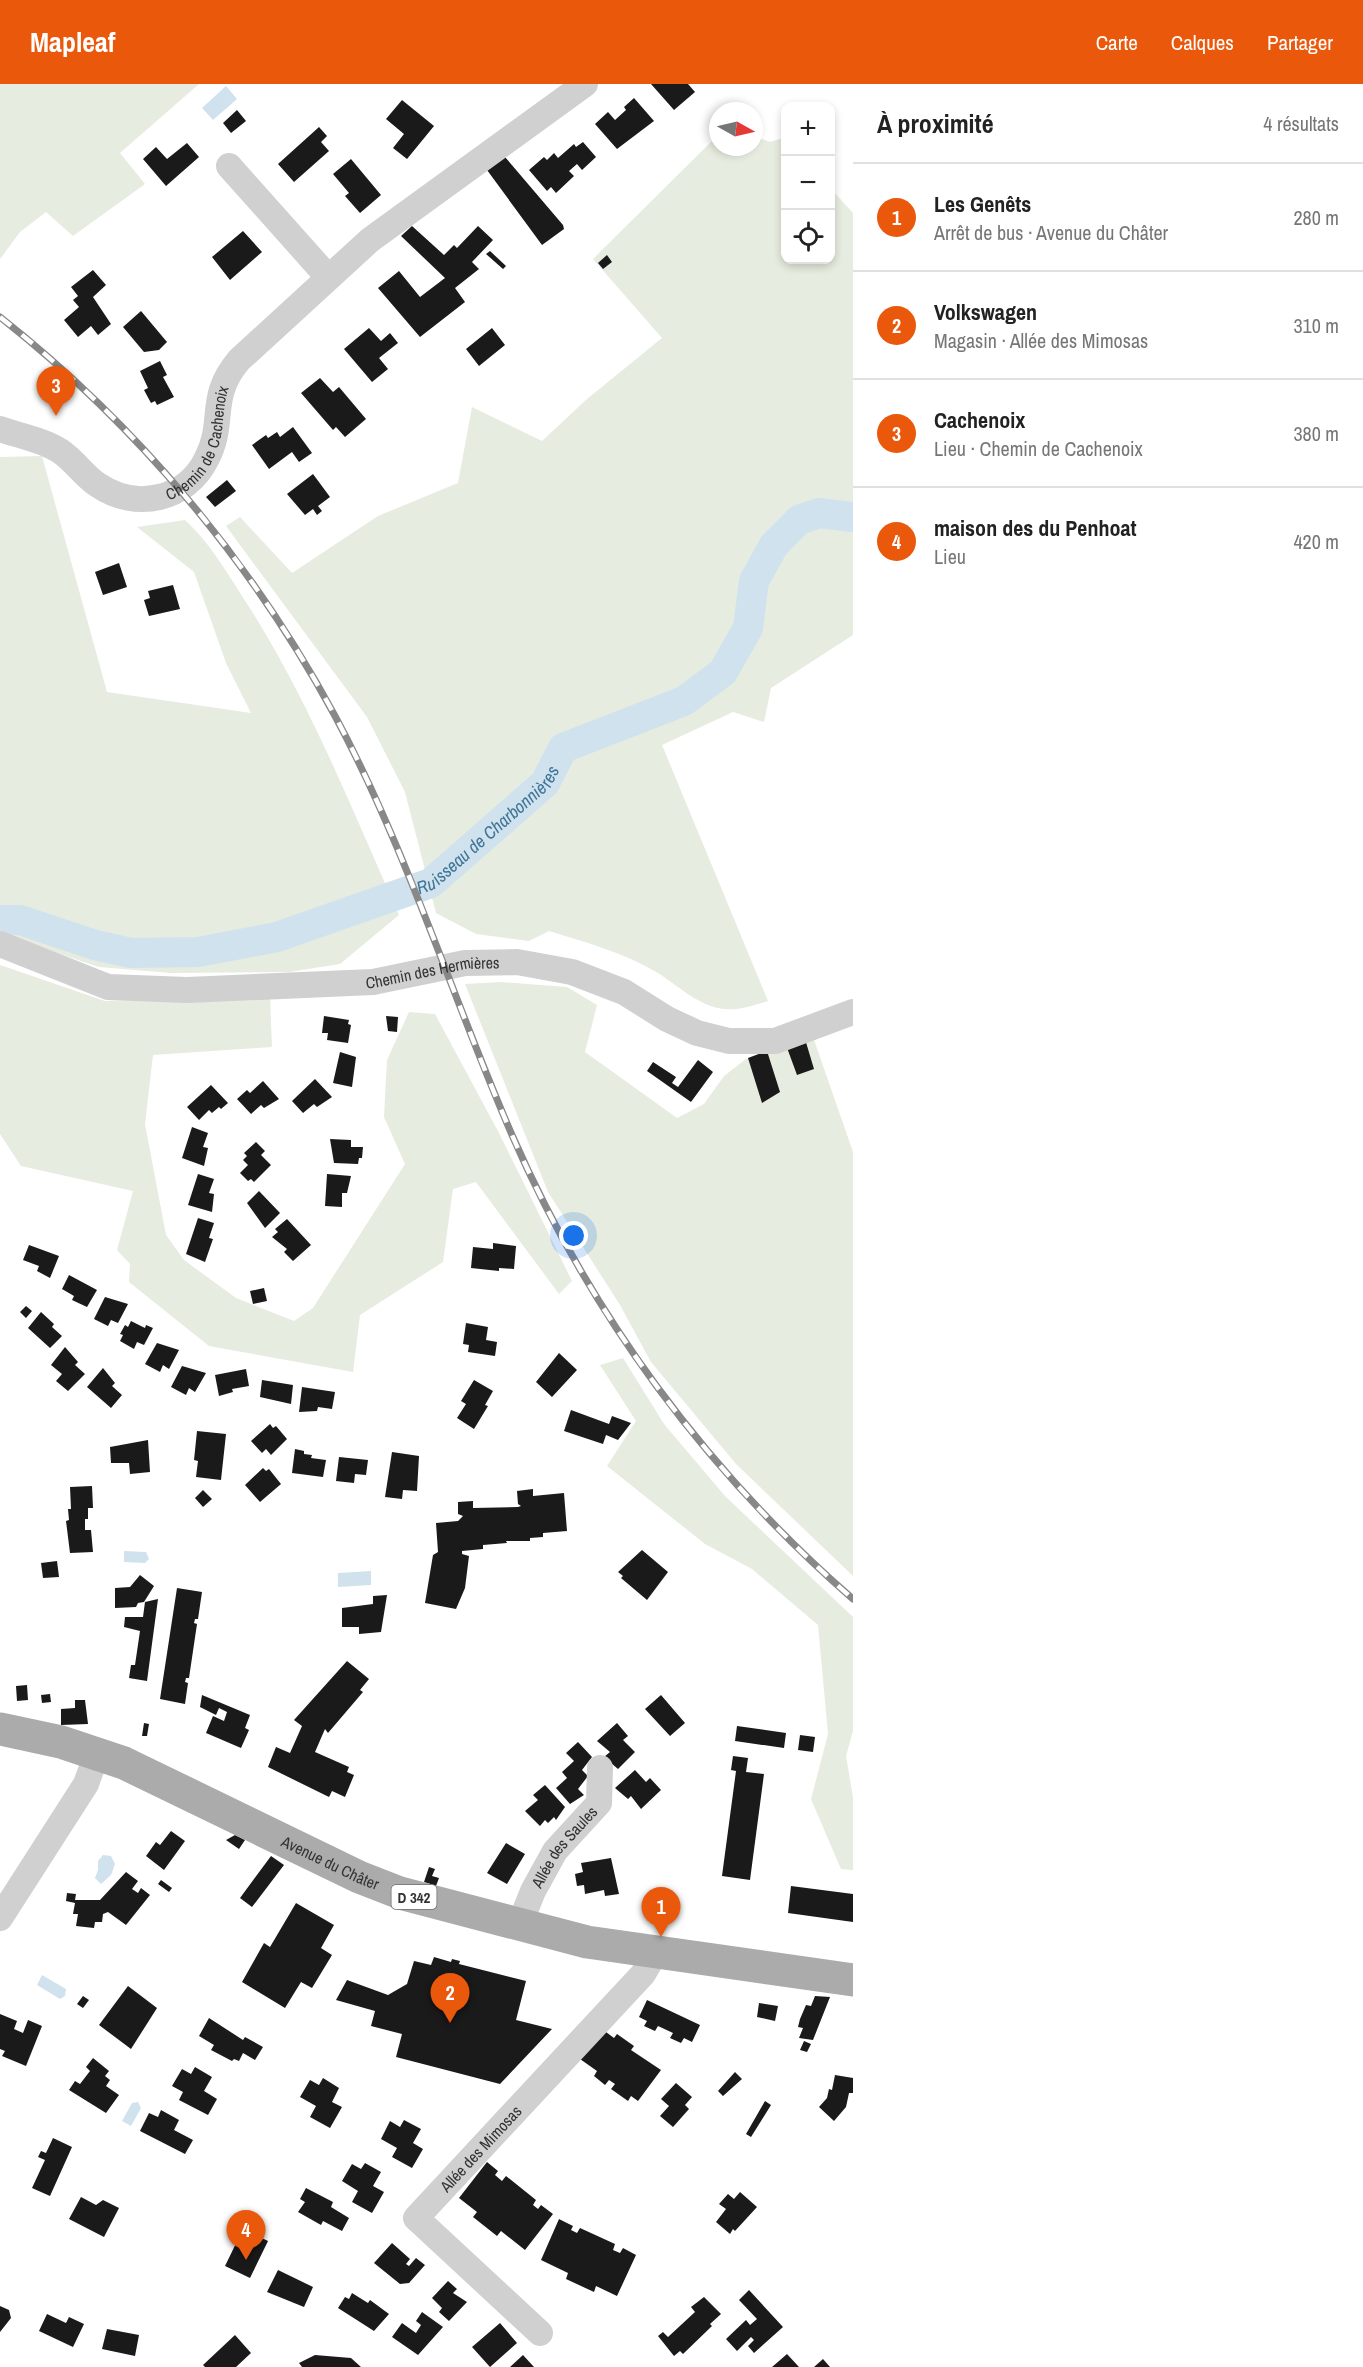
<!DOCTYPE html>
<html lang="fr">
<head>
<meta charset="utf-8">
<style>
  :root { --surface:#fff; --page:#f6f6f6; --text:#222; --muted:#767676; --line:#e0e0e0; --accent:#ea580c }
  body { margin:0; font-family:"Archivo Narrow",sans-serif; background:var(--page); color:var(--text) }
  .controls { position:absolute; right:18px; top:18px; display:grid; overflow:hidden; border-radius:12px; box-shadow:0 3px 9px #0003 }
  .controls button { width:54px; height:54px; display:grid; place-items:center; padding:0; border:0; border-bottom:2px solid var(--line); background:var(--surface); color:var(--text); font:30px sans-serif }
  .compass { position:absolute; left:709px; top:18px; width:54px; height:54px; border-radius:50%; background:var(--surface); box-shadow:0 3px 9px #0003; rotate:98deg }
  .you { position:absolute; left:574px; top:1152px; width:21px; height:21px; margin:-15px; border:4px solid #fff; border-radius:50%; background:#1a73e8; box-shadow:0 0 0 9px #1a73e833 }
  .badge { display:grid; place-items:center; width:39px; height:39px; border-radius:50%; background:var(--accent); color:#fff; font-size:20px; font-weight:700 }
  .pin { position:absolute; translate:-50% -50px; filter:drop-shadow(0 2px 3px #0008) }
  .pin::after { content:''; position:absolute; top:32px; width:21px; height:18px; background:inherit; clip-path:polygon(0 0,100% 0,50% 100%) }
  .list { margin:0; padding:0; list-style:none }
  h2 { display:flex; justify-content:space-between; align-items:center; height:78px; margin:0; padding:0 24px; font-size:26px }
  h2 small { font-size:20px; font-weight:400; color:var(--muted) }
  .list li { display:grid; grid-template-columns:39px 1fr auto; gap:18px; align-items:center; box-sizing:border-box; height:108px; padding:0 24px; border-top:2px solid var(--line) }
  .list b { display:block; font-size:22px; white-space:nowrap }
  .list p { margin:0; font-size:20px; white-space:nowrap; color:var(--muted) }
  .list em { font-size:20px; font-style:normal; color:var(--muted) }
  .icon { flex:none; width:33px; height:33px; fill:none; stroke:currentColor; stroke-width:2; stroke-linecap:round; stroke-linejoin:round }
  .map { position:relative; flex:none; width:853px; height:2283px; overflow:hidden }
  header { display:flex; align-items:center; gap:36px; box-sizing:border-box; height:84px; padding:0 30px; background:var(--accent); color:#fff }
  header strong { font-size:28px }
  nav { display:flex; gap:33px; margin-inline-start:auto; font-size:21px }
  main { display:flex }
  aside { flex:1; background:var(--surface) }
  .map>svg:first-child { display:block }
  .green { fill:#e6ecdf }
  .water { fill:#cfe2ee }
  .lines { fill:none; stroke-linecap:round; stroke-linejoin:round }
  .river { stroke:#cfe2ee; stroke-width:30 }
  .building { fill:#1a1a1a }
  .minor { stroke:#d0d0d0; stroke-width:26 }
  .major { stroke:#ababab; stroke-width:33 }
  .rail-casing { stroke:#888; stroke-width:7 }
  .rail { stroke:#fff; stroke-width:4.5; stroke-dasharray:14; stroke-linecap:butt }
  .labels { text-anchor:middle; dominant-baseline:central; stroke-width:6; stroke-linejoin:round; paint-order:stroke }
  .shield { fill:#fff; stroke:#707070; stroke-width:1.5 }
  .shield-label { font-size:15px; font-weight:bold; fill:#333 }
  .street-label { font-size:16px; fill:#333; stroke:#fff }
  .water-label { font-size:18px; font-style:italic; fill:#3f7597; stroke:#fff }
</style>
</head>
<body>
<header>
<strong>Mapleaf</strong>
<nav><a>Carte</a><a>Calques</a><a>Partager</a></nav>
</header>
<main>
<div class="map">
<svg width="853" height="2283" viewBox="0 0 853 2283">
  <rect width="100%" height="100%" fill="#fff"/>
  <path class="green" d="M0,0H199L120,69L145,100L73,152L46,128L20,148L0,175Z
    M718,51V63H754V52L770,58L783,54L786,57V176H830L831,105L853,129V551L771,604L764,638L733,628L662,661L768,917C751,922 735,928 718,924C695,919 677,901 658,889C625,869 585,858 549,847L529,857L476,850L436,829L405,708L367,633L226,442L240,433L292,489L378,432L458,399L472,323L542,357L587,315L662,254L593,175Z
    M42,372L107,608L251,629L226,579L194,488L137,443L185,436C209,458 224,484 242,512C307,611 351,723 399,831L340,880L289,888L171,889L99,883L0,850V373Z
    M0,881L105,917L270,913L272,963L153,971L145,1040L166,1151L184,1176L236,1214L294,1237L313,1224L405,1080L384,1033L387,976L409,928L435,930L499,1049L572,1197L559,1210L476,1098L453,1105L443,1178L360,1231L353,1288L209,1262L129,1198L130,1180L117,1166L133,1107L21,1082L0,1050Z
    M501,898L567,903L597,921L585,968L677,1034L704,1020L724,992L746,975L813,953L853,1068V1492L736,1380L651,1278L620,1221L548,1108L465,900Z
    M623,1274L664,1340L725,1412L853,1533V1647L846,1672L853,1713V1786L841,1785L811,1715L828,1650L818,1541L752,1485L705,1460L607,1382L636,1337L600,1281Z"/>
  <path class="water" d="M226,2L237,15L213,36L202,24Z
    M124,1467L146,1468L149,1475L145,1479L124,1478Z
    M371,1487V1501L338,1503V1489Z
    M103,1771L111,1772L115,1780L111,1791L101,1800L95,1794L98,1786V1777Z
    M42,1891L66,1905L65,1912L60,1915L37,1901Z
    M138,2018L141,2024L131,2042L122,2037L132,2019Z"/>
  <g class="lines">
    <path class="river" id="s1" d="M0,836H20L95,861L131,869L198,868L277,853L431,799L545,699L563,664L684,617L723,588L748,544L754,497L774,461L799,436L819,429L853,433"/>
  </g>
  <path class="building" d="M651,0H688L695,8L674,26Z
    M634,14L654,37L617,65L595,40L608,28L615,36L626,26L624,23Z
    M402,16L434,42L407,75L393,64L404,50L386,35Z
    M237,26L246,37L231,49L223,39Z
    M319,43L327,52L321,58L329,67L294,98L278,80Z
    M583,58L596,73L582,86L577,80L569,87L574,92L556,109L551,103L547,107L529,86L544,73L547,76L554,69L558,74L574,60L576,63Z
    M187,59L199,73L166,102L143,75L156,63L167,75Z
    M505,73L563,141L564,145L542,161L487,86Z
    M351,75L381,111L360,129L345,112L349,109L333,90Z
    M412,142L444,171L454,161L457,164L478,142L493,156L472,178L479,185L455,204L465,218L420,253L378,204L399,187L420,213L445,194L401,152Z
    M243,147L262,168L230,196L212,173Z
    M490,167L506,182L503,185L486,170Z
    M607,171L612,178L603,185L598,179Z
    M93,186L106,201L93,213L111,240L98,251L91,242L78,253L64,236L79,223L73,216L78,212L71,203Z
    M141,227L167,258L159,266L144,268L123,243Z
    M369,244L381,257L390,249L398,259L379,274L388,285L372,298L344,265Z
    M492,244L505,261L479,282L466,265Z
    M160,277L167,291L163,293L174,313L157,321L155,317L151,319L144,306L148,304L140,287Z
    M320,294L333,308L339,303L366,335L345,353L336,343L333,346L301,309Z
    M293,343L312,369L299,378L292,368L269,385L252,361L266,351L268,354L277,348L280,353Z
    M313,390L330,413L318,422L322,427L317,431L313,425L305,431L287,410Z
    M227,396L236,407L215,423L206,413Z
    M119,479L127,503L103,511L95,488Z
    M173,501L180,525L149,532L144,516L150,514L148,507Z
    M324,932L349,936L348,940L351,941L348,959L327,956L328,949H322Z
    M386,932L398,933L397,948L388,947Z
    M805,955L814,985L797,991L786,961Z
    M767,967L780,1008L762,1019L748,974Z
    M340,968L356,973L352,1003L333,999Z
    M698,976L713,988L691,1018L647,987L653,978L676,993L672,999L678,1003Z
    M315,995L332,1013L317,1023L314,1020L303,1029L292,1017Z
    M263,997L279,1015L264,1024L261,1021L251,1030L237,1015L247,1006L250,1009Z
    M211,1001L228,1019L221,1025L219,1023L212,1029L209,1026L199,1036L187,1023Z
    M192,1043L208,1049L203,1063L208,1064L204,1082L182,1074Z
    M330,1055L351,1056V1063H363L362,1074H359L358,1080L334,1079Z
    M256,1058L265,1067L261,1071L271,1081L254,1098L251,1095L248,1097L240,1089L248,1081L243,1076L247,1072L244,1069Z
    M198,1090L214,1095L209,1109L214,1110L212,1128L188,1121Z
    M327,1090L351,1092L347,1109H342V1123L325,1122Z
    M259,1107L280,1129L265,1144L247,1119Z
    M198,1134L214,1139L209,1154L213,1155L205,1178L186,1170Z
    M287,1135L311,1161L293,1177L284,1168L287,1165L272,1153L278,1148L275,1145Z
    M493,1159L516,1162L514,1185L499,1184V1187L471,1184L473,1163L493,1165Z
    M29,1161L59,1172L50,1194L37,1187L39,1182L23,1176Z
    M69,1191L97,1206L87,1223L72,1216L74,1212L62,1205Z
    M264,1204L267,1217L253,1220L250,1207Z
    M105,1213L128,1220L118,1239L111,1236L108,1242L94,1235Z
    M26,1222L32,1227L26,1234L20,1228Z
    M41,1228L54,1240L52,1243L62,1252L50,1264L28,1244Z
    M131,1237L145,1244L146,1241L153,1244L144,1261L137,1258L134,1265L120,1257L123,1251L120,1250L125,1241L128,1243Z
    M466,1239L488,1243L486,1256L497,1258L495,1272L468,1268L469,1261L463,1260Z
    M157,1259L179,1266L169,1285L163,1281L160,1288L145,1280Z
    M65,1263L78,1278L75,1281L85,1290L68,1307L56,1297L62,1290L51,1281Z
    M559,1269L577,1286L552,1313L536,1298Z
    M182,1282L206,1289L195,1308L189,1304L186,1311L171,1303Z
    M103,1284L115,1299L112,1302L122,1311L111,1324L87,1303Z
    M246,1285L249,1302L232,1305L233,1308L219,1312L215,1291Z
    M262,1296L293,1301L291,1320L260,1313Z
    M474,1296L493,1307L485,1321L488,1322L474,1345L457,1334L466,1320L461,1317Z
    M302,1303L335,1308L332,1325L318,1323L317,1327L299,1328Z
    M571,1326L609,1340L612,1332L631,1339L618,1356L606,1351L603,1360L564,1347Z
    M270,1340L273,1344L276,1342L287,1355L271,1371L266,1365L262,1369L251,1357Z
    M197,1347L226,1350L221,1396L196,1393L198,1377L194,1376Z
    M148,1356L150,1388L130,1390L129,1379H111L110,1363Z
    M295,1365L304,1367V1370L312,1371L311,1374L326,1376L323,1393L292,1389Z
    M392,1368L419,1372L417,1407L403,1406L402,1415L385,1413Z
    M339,1373L368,1376L366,1391L355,1390L354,1399L336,1397Z
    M263,1384L266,1387L269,1385L281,1400L260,1418L245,1401Z
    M92,1402L93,1424H88V1435H85V1446H91L93,1468L70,1469L66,1437L69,1436L68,1425H71L70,1403Z
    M533,1405V1412L564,1409L567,1447L543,1449V1453L530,1454V1457H506L507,1459L483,1461V1465L462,1467V1470L469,1472L465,1504L456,1525L425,1519L433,1471L438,1468L436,1439L458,1437L463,1432L458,1430V1418L473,1417V1424L518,1423L521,1422L518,1420L517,1407Z
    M203,1406L212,1415L203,1423L195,1414Z
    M642,1466L668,1488L647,1516L621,1494L623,1492L618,1488Z
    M57,1477L59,1493L43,1494L41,1479Z
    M140,1491L154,1502L144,1518L138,1519L136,1523L115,1524V1504L130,1503Z
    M177,1504L202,1508L198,1535H195L194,1539L197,1540L189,1594H186L185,1598L188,1599L185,1620L160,1615Z
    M387,1511L381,1548L359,1550V1543H342V1524L373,1520V1512Z
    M158,1515L147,1597L129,1594L131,1581H135L140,1547L124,1543L125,1533H143L145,1518Z
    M347,1577L369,1595L360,1606L363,1608L328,1649L325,1645L315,1668L349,1683L347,1688L354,1691L345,1713L332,1707L329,1713L268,1683L276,1663L290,1669L302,1642L294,1636Z
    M27,1601L28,1616L17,1617L16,1602Z
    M50,1610L51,1618L42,1619L41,1611Z
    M202,1611L250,1631L245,1644L249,1646L241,1664L206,1649L213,1632L224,1637L227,1628L219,1624L216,1631L200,1623Z
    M661,1611L685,1639L670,1652L645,1625Z
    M75,1616H85L88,1640L61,1641V1625L75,1624Z
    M144,1639L149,1640L147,1652H142Z
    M617,1639L628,1652L623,1656L635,1668L618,1685L604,1673L610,1668L597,1657Z
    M737,1642L786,1649L784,1664L735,1657Z
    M800,1651L815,1653L813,1668L798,1666Z
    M578,1658L592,1673L582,1686L588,1692L578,1705L584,1711L570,1720L556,1704L567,1694L562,1688L574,1677L566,1669Z
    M733,1672L748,1674L746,1688L764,1690L750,1796L722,1792L736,1687L731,1686Z
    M635,1686L646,1698L650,1694L661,1706L641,1725L631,1712L628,1715L615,1704Z
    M545,1701L565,1723L556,1736L554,1733L548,1739L545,1736L540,1742L525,1727L538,1716L533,1711Z
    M171,1747L185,1757L164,1786L146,1772L156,1758L160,1761Z
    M235,1751L245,1756L239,1765L226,1756Z
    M506,1759L525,1770L507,1800L487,1789Z
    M271,1772L284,1781L252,1823L240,1814Z
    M611,1774L619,1810L605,1812L604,1806L585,1810L584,1801L577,1802L575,1790L583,1788L581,1779Z
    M429,1783L435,1785L432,1792L439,1794L436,1802L424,1798Z
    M126,1788L138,1797L132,1805L138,1809L141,1804L150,1811L126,1841L108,1828L103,1830L102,1838H95L94,1844L76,1842L78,1830H73L75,1819L66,1817L67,1809L76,1810L75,1816H100Z
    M161,1796L172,1804L169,1808L158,1800Z
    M791,1802L853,1810V1838L788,1829Z
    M296,1819L334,1841L321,1864L332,1871L312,1904L301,1898L285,1924L242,1898L264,1859L270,1863Z
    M434,1873L451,1878L452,1875L460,1877L459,1880L526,1897L516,1936L552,1945L500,2000L396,1973L402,1950L371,1942L375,1927L336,1916L347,1896L388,1911L407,1900L414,1877L431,1881Z
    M128,1902L157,1924L131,1965L99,1941Z
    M83,1912L89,1916L83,1924L77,1920Z
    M815,1912L830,1913L813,1956L799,1954L803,1944L798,1943L800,1935L806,1921L811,1922Z
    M647,1916L700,1941L692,1958L684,1954L681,1959L670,1954L673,1949L658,1942L655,1947L644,1942L647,1937L639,1933Z
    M759,1919L778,1922L775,1937L757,1933Z
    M0,1930L17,1937L14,1945L23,1949L28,1936L42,1942L26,1982L2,1972L5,1967L0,1965Z
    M209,1934L243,1956L245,1953L263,1963L255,1976L243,1969L239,1977L234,1975L232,1977L211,1966L214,1961L199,1952Z
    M602,1945L614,1954L617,1950L634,1962L631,1966L661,1986L638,2017L631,2012L628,2017L611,2005L615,2000L609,1996L605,2001L594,1992L597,1987L580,1975Z
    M804,1957L811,1960L807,1968L800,1966Z
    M93,1974L109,1987L105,1992L110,1996L106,2002L119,2011L106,2029L69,2006L75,1997L80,2000L90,1987L86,1983Z
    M195,1983L212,1993L204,2007L217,2015L208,2031L179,2016L183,2008L172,2002L182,1985L191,1990Z
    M735,1988L742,1995L723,2012L718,2007Z
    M835,1991L853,1994V2009H849L846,2023L834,2037L819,2023L827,2014L829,2005L832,2006Z
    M323,1994L339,2004L332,2018L342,2023L330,2044L310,2033L316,2022L300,2013L310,1996L319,2001Z
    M676,1999L692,2013L685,2021L689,2025L673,2043L660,2032L669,2022L661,2015Z
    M765,2017L771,2021L751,2053L746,2050Z
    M161,2026L179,2036L174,2046L193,2056L185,2070L140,2047L149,2029L158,2033Z
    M404,2036L421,2045L413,2059L423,2065L412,2084L392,2073L397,2064L381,2055L390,2037L400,2043Z
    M53,2054L72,2063L50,2112L32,2104L45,2076L38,2073L41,2067L46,2069Z
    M487,2078L498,2087L495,2091L502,2097L506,2092L536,2116L533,2121L538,2125L541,2121L553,2130L525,2166L501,2147L497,2152L473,2133L477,2128L459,2114Z
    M365,2079L381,2088L373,2102L384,2108L372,2129L352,2118L358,2107L342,2097L352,2080L361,2085Z
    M306,2104L333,2118L331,2123L349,2134L342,2147L323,2137L321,2141L298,2128L305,2118L300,2115Z
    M740,2108L757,2123L735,2147L733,2145L730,2150L716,2138L726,2125L719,2120L728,2110L734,2115Z
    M81,2113L96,2121L103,2116L119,2124L104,2153L69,2135Z
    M559,2135L573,2142L571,2146L577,2149L580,2144L615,2160L613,2166L620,2169L623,2164L636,2171L617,2212L596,2202L594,2208L566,2195L568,2189L541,2176Z
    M243,2145L268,2157L250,2194L225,2182Z
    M392,2159L410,2175L406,2180L409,2182L416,2174L425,2181L409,2199L400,2200L374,2179Z
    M278,2186L313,2203L304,2223L267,2208Z
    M448,2197L457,2205L453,2209L467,2218L449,2237L439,2228L442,2224L432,2214Z
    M749,2206L783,2243L754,2269L748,2262L754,2256L751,2253L737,2267L726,2255L746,2236L750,2241L757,2235L739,2216Z
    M352,2209L368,2219L370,2216L389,2230L374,2247L338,2224L345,2213L349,2215Z
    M704,2213L721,2230L710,2240L712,2242L683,2270L680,2267L674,2272L658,2252L663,2248L668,2253L695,2228L691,2223Z
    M0,2222L9,2226L11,2234L0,2248Z
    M422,2228L443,2243L418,2271L392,2253L402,2239L416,2249L421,2241L416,2237Z
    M47,2230L66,2239L69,2233L84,2240L73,2263L39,2247Z
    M500,2239L517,2259L490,2283L472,2263Z
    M107,2245L139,2251L135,2272L102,2265Z
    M235,2251L251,2269L236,2283H205L203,2281Z
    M787,2270L799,2283H772L779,2277Z
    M315,2271L351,2274L361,2283H302L299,2279Z
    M523,2271L534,2283H510Z
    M823,2275L830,2283H814Z"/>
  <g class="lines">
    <g class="minor">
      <path d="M229,82L328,193"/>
      <path id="s2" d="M0,345C20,352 43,356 60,367C75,377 84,392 98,401C136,427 187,416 207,374C226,337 207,314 239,276L370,156L585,0"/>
      <path id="s3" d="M0,860L108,903L187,906L373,898L465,879L517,878L572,888L624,908L667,935L697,949L729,957H775L853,928"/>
      <path d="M0,1834L86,1700L97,1669"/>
      <path id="s4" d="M519,1842L533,1807L555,1767L599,1719L600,1684"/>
      <path id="s5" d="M540,2249L416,2134L643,1890L656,1868"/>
    </g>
    <path class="major" id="s6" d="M0,1645L61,1658L124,1679L359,1793L400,1809L587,1858L853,1896"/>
    <g class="rail-casing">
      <path id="rail" d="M0,233C138,342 252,478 335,632C407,766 452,913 512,1051C590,1230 706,1387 853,1515"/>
    </g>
    <use href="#rail" class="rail"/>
  </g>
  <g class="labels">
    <rect class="shield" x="391.5" y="1801" width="45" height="24" rx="4.5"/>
    <g class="shield-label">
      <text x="414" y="1813">D 342</text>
    </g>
    <g class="street-label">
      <text stroke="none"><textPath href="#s2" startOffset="252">Chemin de Cachenoix</textPath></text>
      <text stroke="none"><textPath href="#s3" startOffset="442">Chemin des Hermières</textPath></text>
      <text stroke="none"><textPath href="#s4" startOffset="92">Allée des Saules</textPath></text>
      <text stroke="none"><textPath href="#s6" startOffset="358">Avenue du Châter</textPath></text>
      <text stroke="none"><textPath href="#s5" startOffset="264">Allée des Mimosas</textPath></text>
    </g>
    <g class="water-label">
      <text stroke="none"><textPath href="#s1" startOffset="524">Ruisseau de Charbonnières</textPath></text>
    </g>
  </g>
</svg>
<div class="controls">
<button>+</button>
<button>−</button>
<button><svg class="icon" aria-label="locate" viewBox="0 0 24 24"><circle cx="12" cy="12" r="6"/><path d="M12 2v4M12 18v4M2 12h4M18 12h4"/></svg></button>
</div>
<svg class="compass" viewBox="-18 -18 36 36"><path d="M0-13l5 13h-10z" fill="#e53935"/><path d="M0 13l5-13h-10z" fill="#767676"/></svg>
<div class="you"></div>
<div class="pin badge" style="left:661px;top:1853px">1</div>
<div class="pin badge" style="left:450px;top:1939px">2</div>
<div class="pin badge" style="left:56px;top:332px">3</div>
<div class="pin badge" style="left:246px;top:2176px">4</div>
</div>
<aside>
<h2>À proximité<small>4 résultats</small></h2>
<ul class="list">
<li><span class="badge">1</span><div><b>Les Genêts</b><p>Arrêt de bus · Avenue du Châter</p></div><em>280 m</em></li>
<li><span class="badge">2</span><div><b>Volkswagen</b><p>Magasin · Allée des Mimosas</p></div><em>310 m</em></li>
<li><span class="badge">3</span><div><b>Cachenoix</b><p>Lieu · Chemin de Cachenoix</p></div><em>380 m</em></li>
<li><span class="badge">4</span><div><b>maison des du Penhoat</b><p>Lieu</p></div><em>420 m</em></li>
</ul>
</aside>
</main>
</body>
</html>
